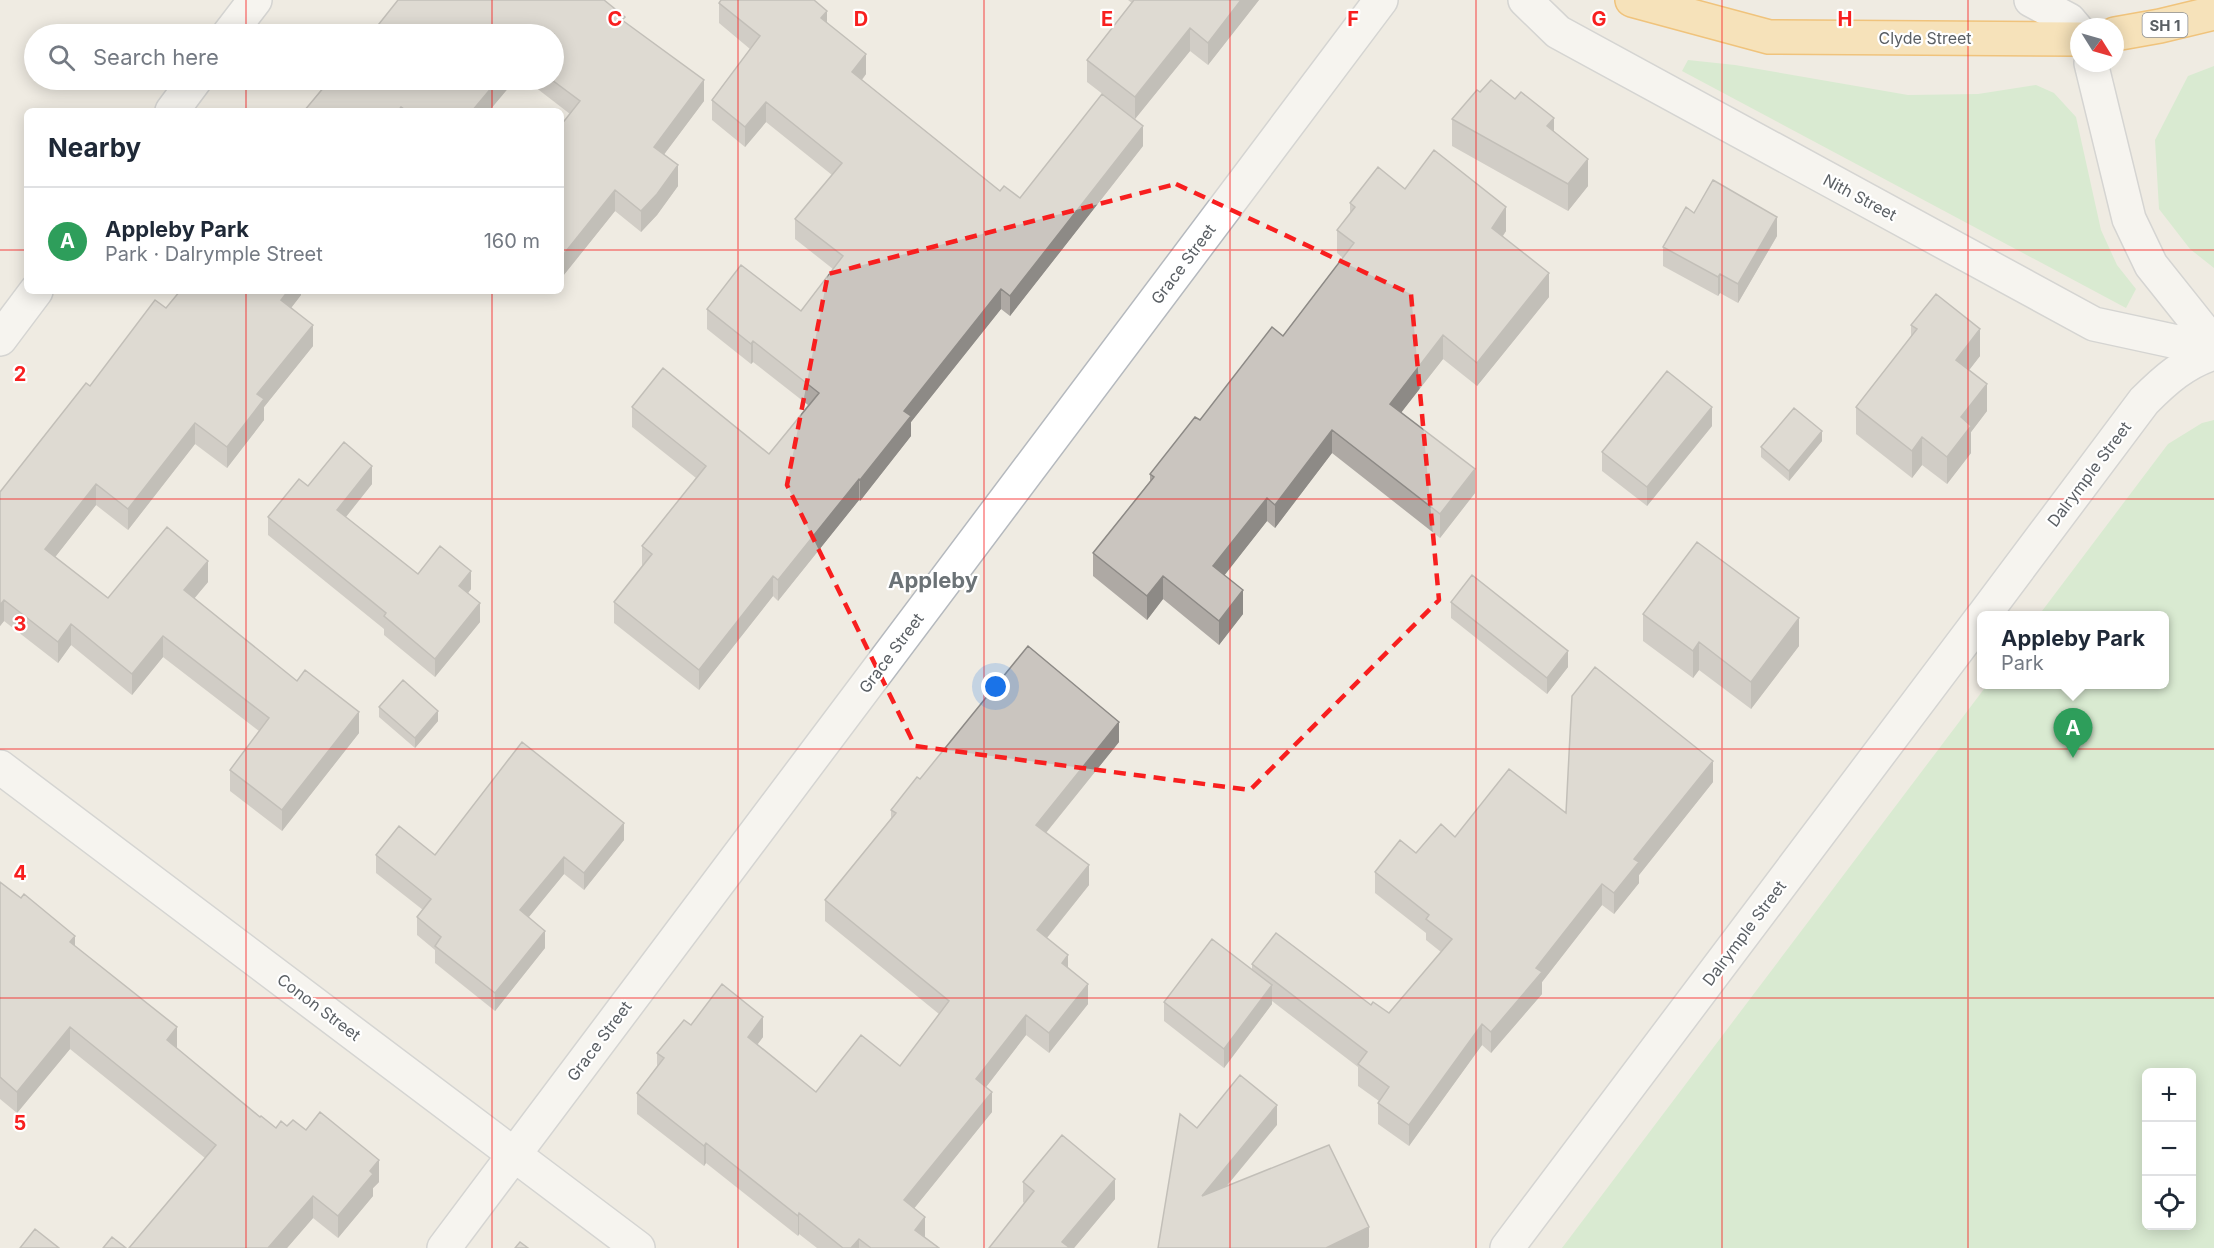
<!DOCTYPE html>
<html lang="en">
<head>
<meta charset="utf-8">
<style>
  :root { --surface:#fff; --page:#f6f6f7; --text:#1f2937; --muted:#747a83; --line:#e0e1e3; --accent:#111827 }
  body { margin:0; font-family:Inter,sans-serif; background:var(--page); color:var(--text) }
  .controls { position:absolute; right:18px; bottom:18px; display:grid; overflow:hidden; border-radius:9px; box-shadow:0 3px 15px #0003 }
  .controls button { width:54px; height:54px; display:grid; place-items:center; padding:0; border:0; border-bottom:2px solid var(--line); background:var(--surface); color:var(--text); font:30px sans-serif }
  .compass { position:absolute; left:2070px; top:18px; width:54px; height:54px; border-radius:50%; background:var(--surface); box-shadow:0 3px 15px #0003; rotate:127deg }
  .you { position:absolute; left:996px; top:687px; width:21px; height:21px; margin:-15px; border:4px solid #fff; border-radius:50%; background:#1a73e8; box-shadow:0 0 0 9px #1a73e833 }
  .badge { display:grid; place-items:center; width:39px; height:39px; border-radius:50%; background:var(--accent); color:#fff; font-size:20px; font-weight:700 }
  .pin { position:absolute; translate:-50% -50px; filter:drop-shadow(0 2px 3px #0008) }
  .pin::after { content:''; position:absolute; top:32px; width:21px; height:18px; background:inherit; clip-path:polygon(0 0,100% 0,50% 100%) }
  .popup { position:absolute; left:1977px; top:611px; width:192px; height:78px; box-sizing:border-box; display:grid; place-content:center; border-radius:9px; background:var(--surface); filter:drop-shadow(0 2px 4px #0005); font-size:20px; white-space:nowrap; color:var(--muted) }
  .popup b { font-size:22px; color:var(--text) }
  .popup::after { content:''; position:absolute; left:50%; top:100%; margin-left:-12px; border:12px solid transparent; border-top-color:var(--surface) }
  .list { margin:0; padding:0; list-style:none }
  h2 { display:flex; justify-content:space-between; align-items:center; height:78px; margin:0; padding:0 24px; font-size:26px }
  h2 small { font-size:20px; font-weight:400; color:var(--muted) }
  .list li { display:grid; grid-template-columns:39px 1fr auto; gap:18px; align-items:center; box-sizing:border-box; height:108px; padding:0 24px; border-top:2px solid var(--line) }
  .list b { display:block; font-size:22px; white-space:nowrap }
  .list p { margin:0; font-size:20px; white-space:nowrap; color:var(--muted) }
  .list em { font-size:20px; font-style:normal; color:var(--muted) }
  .icon { flex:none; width:33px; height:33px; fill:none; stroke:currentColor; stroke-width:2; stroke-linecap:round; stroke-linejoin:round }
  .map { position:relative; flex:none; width:2214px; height:1248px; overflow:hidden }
  .search { position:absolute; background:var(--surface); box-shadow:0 3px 15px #0003; left:24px; top:24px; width:540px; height:66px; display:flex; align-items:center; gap:15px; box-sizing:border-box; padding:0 21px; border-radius:33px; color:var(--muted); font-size:22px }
  .panel { position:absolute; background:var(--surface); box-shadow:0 3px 15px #0003; left:24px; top:108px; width:540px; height:186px; border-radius:9px }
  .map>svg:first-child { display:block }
  .green { fill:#bfe9bc; fill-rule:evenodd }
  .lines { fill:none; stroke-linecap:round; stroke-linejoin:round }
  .minor-casing { stroke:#b5b9be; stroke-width:36 }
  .highway-casing { stroke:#f19300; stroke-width:36 }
  .minor { stroke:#fff; stroke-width:33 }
  .highway { stroke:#ffd889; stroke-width:33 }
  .wall { fill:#aea9a4 }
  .shaded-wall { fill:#8d8a86 }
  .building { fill:#cac5bf; stroke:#8d8a86; stroke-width:1.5 }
  .marked { fill:none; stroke:#f81f1f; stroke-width:4.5; stroke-dasharray:12 8; stroke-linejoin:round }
  .grid { fill:none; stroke:#f81f1f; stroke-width:1.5; stroke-opacity:0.55 }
  .labels { text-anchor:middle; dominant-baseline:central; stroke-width:4.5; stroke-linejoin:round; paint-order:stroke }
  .shield { fill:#fff; stroke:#8c8f92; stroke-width:1.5 }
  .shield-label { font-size:15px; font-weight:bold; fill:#5a5f64 }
  .street-label { font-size:16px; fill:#5a5f64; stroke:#fff }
  .district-label { font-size:22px; font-weight:bold; fill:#6b7276; stroke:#fff }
  .grid-label { font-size:20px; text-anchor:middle; font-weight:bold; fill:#f81f1f; stroke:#fff; stroke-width:4.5; stroke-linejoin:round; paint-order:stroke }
</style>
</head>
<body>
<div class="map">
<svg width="2214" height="1248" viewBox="0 0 2214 1248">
  <rect width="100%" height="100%" fill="#efebe2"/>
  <path class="green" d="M1688,60L1735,65L1908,95L1978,94L2036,85L2054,93L2076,117L2101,230L2117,265L2136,289L2126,308L1682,71Z
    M2214,66V268L2190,249L2159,209L2155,140L2188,76Z
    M2214,420V1248H1562L1987,685L2164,684V616L2039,615L2168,444L2202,423ZM2146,1072H2192V1226H2146Z"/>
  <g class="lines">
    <g class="minor-casing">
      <path id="minor" d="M1525,0L1558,32L2094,324L2214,350
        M2031,0L2069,20L2079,32
        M229,34L255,0
        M2091,63L2129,219L2151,265L2214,344
        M172,111L195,80
        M0,339L36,291
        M1983,616L2144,401C2165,380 2185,362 2214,353
        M0,767L638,1248
        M444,1248L1381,0
        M1507,1248L1982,617"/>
    </g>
    <g class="highway-casing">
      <path id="highway" d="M1632,0L1769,37L2079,39
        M2115,34L2160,26L2214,13"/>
    </g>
    <use href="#minor" class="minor"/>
    <use href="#highway" class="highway"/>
  </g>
  <path class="wall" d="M1128,0H1259L1208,65L1190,51L1135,119L1087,82V60L1132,3Z
    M719,3L827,23L866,74L862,80L1000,191L1020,198L1143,146L1010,316L1001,309L911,422V436L860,501L859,500L778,601L773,596L699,690L614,623V602L642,566V546L696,478L632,427V407L769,454L808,405L753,362L751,364L707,329V309L801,311L833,269L795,239V219L832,175L766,122L745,147L712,120V100L750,49L719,23Z
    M625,22L704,101L664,154L678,186L657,215L641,232L615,211L563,276L561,274V125L570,114L526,80H554Z
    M324,80H515L489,111H304L324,86Z
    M1480,92L1554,131L1588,186L1568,211L1452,146V119Z
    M1405,189L1506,231L1503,236L1549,297L1477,386L1443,359L1401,412L1475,493L1440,538L1332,453L1275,528L1267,521L1224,575L1243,614L1219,645L1163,599L1147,620L1093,576V553L1150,481V474L1200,420L1283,336L1343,258L1337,253V230L1350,214V203Z
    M1694,213L1777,236L1738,303L1720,293L1718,296L1663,266V247Z
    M301,291V295L291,308L313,346L264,407V420L227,468L195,444L128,530L96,505L55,557L108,598L208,582L194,598L359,733L282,831L230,791V770L259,731L163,657L132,695L71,645L58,663L4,621L0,626V492L90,386L166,308Z
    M1911,325L1980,356L1969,370L1987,411L1971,432V453L1947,484L1922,465L1912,478L1856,434V407L1911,337Z
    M1712,426L1647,506L1602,471V452Z
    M1822,441L1789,481L1761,457V447Z
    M372,484L346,517L418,574L471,589L468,593L480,622L435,677L384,635V629L268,535V517L308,486Z
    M1451,602L1568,667L1547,694L1451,618Z
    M1643,614L1799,646L1751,709L1699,670L1693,678L1643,641Z
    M379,707L438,721L415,748L379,717Z
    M1119,742L1046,833L1089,885L1047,938L1068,968L1088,1004L1049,1053L1026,1035L986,1087L992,1112L914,1208L925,1237L939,1248H817L799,1234L798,1236L706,1163L704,1166L637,1114V1093L657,1066V1053L691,1025L763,1037L757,1045L816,1092L900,1066L939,1014L825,921V900L891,818V810L920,779Z
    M1713,782L1639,875V883L1614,914L1602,905L1542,982V994L1491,1053L1482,1045L1409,1146L1378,1124V1103L1379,1101L1358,1086V1067L1272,1001V1004L1224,1068L1164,1021V1002L1252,969V964L1371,1005L1389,1013L1441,952L1426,940V933L1375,893V872L1416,853L1455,837Z
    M624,840L584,890L564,874L528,917L545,948L495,1011L435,963V950L417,935V917L423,910L376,873V855H435Z
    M0,882L75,946L177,1049L260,1117L276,1128L287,1126L306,1130L379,1182L373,1188V1196L338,1238L313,1218L287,1248H129L205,1158L70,1049L17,1113L0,1099Z
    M1023,1182L1115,1199L1074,1248H989L1025,1204L1023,1202Z"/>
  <path class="shaded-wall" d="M1241,0H1259L1208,65V43Z
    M827,11V31L821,18Z
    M1190,28V51L1135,119V97Z
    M866,54V74L852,92V72Z
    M498,80H515L489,111H472Z
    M704,80V101L654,168V147Z
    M766,102V122L745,147V127Z
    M1554,118V145L1547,126Z
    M1143,126V146L1010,316V296Z
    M1588,159V186L1568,211V184Z
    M678,165V186L657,215L641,232V211Z
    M615,190V211L563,276V255Z
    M1506,207V231L1492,251V228Z
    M1777,217V236L1738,303V284Z
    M1549,273V297L1477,386V363Z
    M1720,274V293L1718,296V277Z
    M1001,289V309L911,422V436L860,501V480L904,411Z
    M288,291H301V295L281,321V300Z
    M313,325V346L264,407V420L227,468V447L257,394Z
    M1980,329V356L1956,387V360Z
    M1443,335V359L1390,427V404Z
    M753,341V362L751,364V344Z
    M1987,384V411L1971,432V453L1947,484V457L1961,417Z
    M1712,407V426L1647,506V487Z
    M195,423V444L128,530V509Z
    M1332,430V453L1275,528V505Z
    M1822,431V441L1789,481V471Z
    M1922,437V465L1912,478V451Z
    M372,466V484L337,528V510Z
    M1475,469V493L1440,538V514Z
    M859,479V500L778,601V580Z
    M96,484V505L45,570V549Z
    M1267,498V521L1213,590V566Z
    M208,561V582L184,611V590Z
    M471,571V589L459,605V586Z
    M773,576V596L699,690V670Z
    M1163,576V599L1147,620V596Z
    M1243,590V614L1219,645V621Z
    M4,600V621L0,626V605Z
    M480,603V622L435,677V659Z
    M1799,618V646L1751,709V682Z
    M71,624V645L58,663V642Z
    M163,636V657L132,695V674Z
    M1699,642V670L1693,678V651Z
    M1568,651V667L1547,694V678Z
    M438,711V721L415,748V738Z
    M359,712V733L282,831V810Z
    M1119,722V742L1036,845V825Z
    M1713,761V782L1639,875V883L1614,914V893L1634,859Z
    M624,823V840L584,890V873Z
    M564,857V874L520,928V910Z
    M1089,865V885L1037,950V930Z
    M1602,884V905L1542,982V994L1491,1053V1032L1536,968Z
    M545,931V948L495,1011V993Z
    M75,936V958L70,942Z
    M1068,955V975L1062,963Z
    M1088,984V1004L1049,1053V1033Z
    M1272,985V1004L1224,1068V1049Z
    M1026,1015V1035L976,1100V1079Z
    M763,1017V1037L748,1057V1037Z
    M1482,1024V1045L1409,1146V1125Z
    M70,1027V1049L17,1113V1092Z
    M177,1027V1049L167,1040Z
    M992,1092V1112L904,1221V1200Z
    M1277,1105V1125L1202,1216V1196Z
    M706,1143V1163L704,1166V1146Z
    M379,1160V1182L373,1188V1196L338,1238V1216L370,1171Z
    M1115,1179V1199L1074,1248H1062V1242Z
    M313,1196V1218L287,1248H268Z
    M799,1213V1234L798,1236V1216Z
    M925,1217V1238L915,1230Z
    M1369,1227V1247L1368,1248H1326Z
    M859,1239V1248H851Z"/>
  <path class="building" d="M398,0H604L625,17L622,20L704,80L654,147L678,165L657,194L641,211L615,190L563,255L561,253V125L580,101L552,80H554V34H371Z
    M721,0H814L827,11L821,18L866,54L852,72L1000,191L1004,186L1020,198L1102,94L1143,126L1010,296L1001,289L904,411L911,416L860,480L859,479L778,580L773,576L699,670L614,602L652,554L642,546L706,466L632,407L663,368L769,454L819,393L753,341L751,344L707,309L741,265L801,311L843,256L795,219L842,163L766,102L745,127L712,100L760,36L719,3Z
    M1134,0H1241L1208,43L1190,28L1135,97L1087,60Z
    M330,80H498L472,111H407L401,107L398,111H304Z
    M1491,80L1515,99L1521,92L1554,118L1547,126L1588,159L1568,184L1452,119L1477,90L1480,92Z
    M1434,150L1506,207L1492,228L1549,273L1477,363L1443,335L1390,404L1475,469L1440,514L1332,430L1275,505L1267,498L1213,566L1243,590L1219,621L1163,576L1147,596L1093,553L1154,477L1150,474L1195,417L1200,420L1272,327L1283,336L1354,243L1337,230L1355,207L1350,203L1378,167L1405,189Z
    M1713,180L1777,217L1738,284L1720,274L1718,277L1663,247L1686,207L1694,213Z
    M180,291H288L281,300L313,325L257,394L264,399L227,447L195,423L128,509L96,484L45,549L108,598L167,527L208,561L184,590L297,681L305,670L359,712L282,810L230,770L269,718L163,636L132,674L71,624L58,642L4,600L0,605V492L86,383L90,386L155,300L166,308Z
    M1936,294L1980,329L1956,360L1987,384L1961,417L1971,426L1947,457L1922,437L1912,451L1856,407L1917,329L1911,325Z
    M1667,371L1712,407L1647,487L1602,452Z
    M1794,408L1822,431L1789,471L1761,447Z
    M344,442L372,466L337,510L418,574L440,546L471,571L459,586L480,603L435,659L384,616L386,613L268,517L299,479L308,486Z
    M1697,542L1799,618L1751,682L1699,642L1693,651L1643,614Z
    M1472,575L1568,651L1547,678L1451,602Z
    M1028,646L1119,722L1036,825L1089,865L1037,930L1068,955L1062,963L1088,984L1049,1033L1026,1015L976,1079L992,1092L904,1200L925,1217L915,1230L939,1248H871L859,1239L851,1248H843L799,1213L798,1216L706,1143L704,1146L637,1093L664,1058L657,1053L684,1020L691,1025L722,984L763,1017L748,1037L816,1092L861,1035L900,1066L949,1001L825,900L896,813L891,810L917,777L920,779Z
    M1595,667L1713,761L1634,859L1639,862L1614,893L1602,884L1536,968L1542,972L1491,1032L1482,1024L1409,1125L1378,1103L1389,1087L1358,1064L1367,1052L1252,964L1276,933L1371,1005L1373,1002L1389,1013L1452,939L1426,919L1429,915L1375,872L1400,840L1416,853L1441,824L1455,837L1509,769L1566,813L1572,696Z
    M403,680L438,711L415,738L379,707Z
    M522,742L624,823L584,873L564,857L520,910L545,931L495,993L435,946L441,937L417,917L431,899L376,855L399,826L435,855Z
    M0,882L21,898L24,894L75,936L70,942L177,1027L167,1040L260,1117L261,1116L276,1128L281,1121L287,1126L293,1120L306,1130L320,1112L379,1160L370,1171L373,1174L338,1216L313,1196L268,1248H129L216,1145L70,1027L17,1092L0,1077Z
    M1212,939L1272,985L1224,1049L1164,1002Z
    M1240,1075L1277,1105L1202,1196L1329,1145L1369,1227L1326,1248H1158L1180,1114L1197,1128Z
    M1062,1135L1115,1179L1062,1242L1070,1248H989L1034,1191L1023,1182Z
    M35,1229L59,1248H20Z
    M112,1237L126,1248H103Z
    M520,1242L528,1248H515Z"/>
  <path d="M0 0H2214V1248H0ZM1176,184L1411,294L1439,600L1250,790L915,746L787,485L828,274Z" fill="#efebe2" fill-opacity=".55" fill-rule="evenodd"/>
  <path class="marked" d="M1176,184L1411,294L1439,600L1250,790L915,746L787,485L828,274Z"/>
  <path class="grid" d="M246,0V34M492,0V34M738,0V1248M984,0V1248M1230,0V1248M1476,0V1248M1722,0V1248M1968,0V1248M246,80V111M492,80V111M0,250H27M561,250H2214M246,291V1248M492,291V1248M0,499H2214M0,749H2214M0,998H2214"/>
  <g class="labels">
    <rect class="shield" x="2142.5" y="13" width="45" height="24" rx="4.5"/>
    <g class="shield-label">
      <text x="2165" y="25">SH 1</text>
    </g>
    <g class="street-label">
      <text x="1925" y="38">Clyde Street</text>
      <text transform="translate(1860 197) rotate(28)">Nith Street</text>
      <text transform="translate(1183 264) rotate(-53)">Grace Street</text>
      <text transform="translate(2089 474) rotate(-53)">Dalrymple Street</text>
      <text transform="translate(891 653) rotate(-53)">Grace Street</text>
      <text transform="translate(1744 933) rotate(-53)">Dalrymple Street</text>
      <text transform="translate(319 1007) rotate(37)">Conon Street</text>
      <text transform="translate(599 1041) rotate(-53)">Grace Street</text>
    </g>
    <g class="district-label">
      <text x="933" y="580">Appleby</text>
    </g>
  </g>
  <g class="grid-label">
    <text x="615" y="26">C</text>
    <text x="861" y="26">D</text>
    <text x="1107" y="26">E</text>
    <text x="1353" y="26">F</text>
    <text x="1599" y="26">G</text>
    <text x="1845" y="26">H</text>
    <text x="20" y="381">2</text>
    <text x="20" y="631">3</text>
    <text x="20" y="880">4</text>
    <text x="20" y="1130">5</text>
  </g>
</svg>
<div class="controls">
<button>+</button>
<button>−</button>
<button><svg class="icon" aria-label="locate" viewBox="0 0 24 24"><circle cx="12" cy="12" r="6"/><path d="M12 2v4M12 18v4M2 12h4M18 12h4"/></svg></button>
</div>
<svg class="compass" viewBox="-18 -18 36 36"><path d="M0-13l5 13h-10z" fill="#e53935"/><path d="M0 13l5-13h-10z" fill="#747a83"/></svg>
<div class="you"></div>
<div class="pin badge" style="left:2073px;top:758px;background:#2e9e5b">A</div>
<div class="popup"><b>Appleby Park</b>Park</div>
<div class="search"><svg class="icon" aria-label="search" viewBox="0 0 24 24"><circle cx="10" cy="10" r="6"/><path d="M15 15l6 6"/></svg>Search here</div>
<section class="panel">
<h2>Nearby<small></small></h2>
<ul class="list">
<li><span class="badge" style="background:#2e9e5b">A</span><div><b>Appleby Park</b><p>Park · Dalrymple Street</p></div><em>160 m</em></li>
</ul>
</section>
</div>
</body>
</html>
